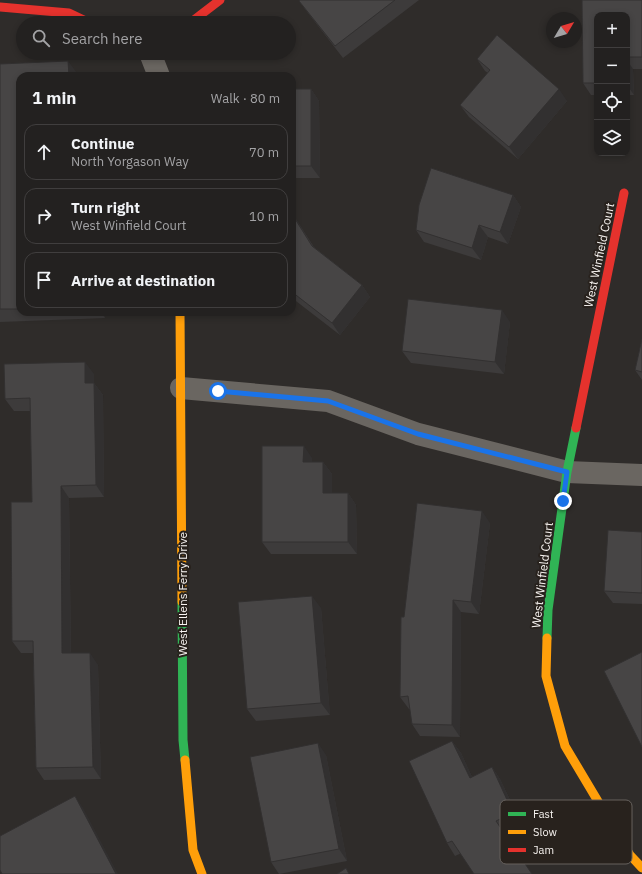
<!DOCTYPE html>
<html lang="en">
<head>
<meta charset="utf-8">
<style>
  :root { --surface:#232120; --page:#2b2929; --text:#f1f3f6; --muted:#a3a3a5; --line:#403e3e }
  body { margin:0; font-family:"IBM Plex Sans",sans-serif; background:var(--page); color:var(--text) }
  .controls { position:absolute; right:12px; top:12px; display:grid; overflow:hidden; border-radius:8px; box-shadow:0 2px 6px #0003 }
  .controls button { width:36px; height:36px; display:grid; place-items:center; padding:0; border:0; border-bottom:1px solid var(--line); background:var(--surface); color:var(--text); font:20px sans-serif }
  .compass { position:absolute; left:546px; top:12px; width:36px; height:36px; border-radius:50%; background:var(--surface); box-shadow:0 2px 6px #0003; rotate:52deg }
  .stop { position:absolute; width:12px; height:12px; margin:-9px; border:3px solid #1a73e8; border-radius:50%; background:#fff }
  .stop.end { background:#1a73e8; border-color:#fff; box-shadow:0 1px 4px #0008 }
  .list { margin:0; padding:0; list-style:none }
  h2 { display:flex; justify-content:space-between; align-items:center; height:52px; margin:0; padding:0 16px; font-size:17px }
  h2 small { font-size:13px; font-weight:400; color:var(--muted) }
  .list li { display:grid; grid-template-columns:26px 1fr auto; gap:12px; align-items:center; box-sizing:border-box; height:56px; margin:0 8px 8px; padding:0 8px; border:1px solid var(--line); border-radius:12px }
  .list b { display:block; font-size:15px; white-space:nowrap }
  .list p { margin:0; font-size:13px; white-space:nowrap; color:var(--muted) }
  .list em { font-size:13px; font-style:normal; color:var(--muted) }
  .icon { flex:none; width:22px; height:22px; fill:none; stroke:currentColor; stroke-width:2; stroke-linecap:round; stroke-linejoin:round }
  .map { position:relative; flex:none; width:642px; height:874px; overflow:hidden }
  .search { position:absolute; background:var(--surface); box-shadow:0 2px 6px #0003; left:16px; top:16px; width:280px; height:44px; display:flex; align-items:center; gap:10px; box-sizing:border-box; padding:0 14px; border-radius:22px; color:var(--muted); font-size:15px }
  .panel { position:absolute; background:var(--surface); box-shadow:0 2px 6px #0003; left:16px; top:72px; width:280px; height:244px; border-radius:12px }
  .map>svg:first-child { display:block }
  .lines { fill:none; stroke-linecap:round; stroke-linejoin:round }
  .street { stroke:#6a6661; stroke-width:22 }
  .fast { stroke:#30b455; stroke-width:9 }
  .slow { stroke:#ff9f0a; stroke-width:9 }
  .jam { stroke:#e5322d; stroke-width:9 }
  .wall { fill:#3d3b3b }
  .shaded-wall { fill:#323030 }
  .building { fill:#474545; stroke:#323030 }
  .route { stroke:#1a73e8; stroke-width:5 }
  .labels { text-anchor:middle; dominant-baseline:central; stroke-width:4; stroke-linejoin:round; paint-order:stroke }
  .street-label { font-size:12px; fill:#f8f4f1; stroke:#28221d }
  .key { fill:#28221d; stroke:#66615d; stroke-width:1 }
  .key-label { font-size:11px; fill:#f8f4f1 }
</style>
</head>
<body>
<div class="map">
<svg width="642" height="874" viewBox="0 0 642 874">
  <rect width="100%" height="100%" fill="#2f2c2a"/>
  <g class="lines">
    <path class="street" d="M150,53L159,76
      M181,388L328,401L418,434L567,472L642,475"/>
    <path class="fast" d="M182,602L183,740L185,760
      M547,638L548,610L567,472L576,428"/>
    <path class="slow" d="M180,312L182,602
      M547,638L546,676L565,746L630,855L642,868
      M185,760L193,850L202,874"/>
    <path class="jam" d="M0,7L69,13L90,23
      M190,23L220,0
      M576,428L624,193"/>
  </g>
  <path class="wall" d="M300,0H419L343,58L308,13L299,1Z
    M582,0H642V69H633L634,95H627V15H597V95H591L583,83Z
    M477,59L567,101L518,159L469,117L460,105L488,73L485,71Z
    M0,64L77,73V76H20V312H105V318L0,322Z
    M292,89H311L319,101L320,178H292Z
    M513,195L521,207L508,244L488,237L481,260L424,242L416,230Z
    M292,213L314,247L362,285L370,297L340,335L292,298Z
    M510,322L504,374L411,363L402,351Z
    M642,339V380L635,370Z
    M94,374V383L103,395L104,497L69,498L71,653L98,665L101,779L44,780L36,768L33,653H21L12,641L32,502L30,411H14L5,399Z
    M312,458V462H323L332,474V493H348L356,505L357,554H271L262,542Z
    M490,523L479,614L461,612L460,737L420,736L412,724L410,709H409L400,697L404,617Z
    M642,532V604L613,603L604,591Z
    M321,608L330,715L256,721L247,709Z
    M452,741L461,753L472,777L492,767L500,779L522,825L455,856L447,843Z
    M326,755L347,861L279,874L271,862Z"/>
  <path class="shaded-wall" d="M627,60L633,69L634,95L627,85Z
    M68,61L77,73V76H69Z
    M311,89L319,101L320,178L311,166Z
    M559,89L567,101L518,159L509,147Z
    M513,195L521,207L508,244L500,232Z
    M292,213L321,258L292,214Z
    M479,225L488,237L481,260L472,248Z
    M362,285L370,297L340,335L332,323Z
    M502,310L510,322L504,374L495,362Z
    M101,312H105V318Z
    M85,362L94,374V395L85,383Z
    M94,383L103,395L104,497L96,485Z
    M304,446L312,458V474L303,462Z
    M323,462L332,474V505L323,493Z
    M61,486L69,498L71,665L62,653Z
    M348,493L356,505L357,554L348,542Z
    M482,511L490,523L479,614L471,602Z
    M312,596L321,608L330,715L321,703Z
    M453,600L461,612L460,737L452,725Z
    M90,653L98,665L101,779L93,767Z
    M452,741L461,753L478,790L470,778Z
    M318,743L326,755L347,861L339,849Z
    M492,767L500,779L522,825L513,813Z
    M75,796L83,808L118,874H116Z"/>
  <path class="building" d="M300,0H395L335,46L299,1Z
    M582,0H642V57H627V15H597V83H583Z
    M497,35L559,89L509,147L460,105L490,70L477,59Z
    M68,61L69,76H20V309H0V64Z
    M292,89H311V166H292Z
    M431,168L513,195L500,232L479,225L472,248L416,230L419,205Z
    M292,214L312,246L362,285L332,323L292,292Z
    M408,299L502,310L495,362L402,351Z
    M642,339V372L635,370Z
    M85,362V383H94L96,485L61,486L62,653H90L93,767L36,768L33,641H12L11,502H32L30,398L5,399L4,364Z
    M262,446H304L303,462H323V493H348V542H262Z
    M417,503L482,511L471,602L453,600L452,725L412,724L408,696L400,697L401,617H404Z
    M608,530L642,532V593L604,591Z
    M312,596L321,703L247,709L238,602Z
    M642,652V747L604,671Z
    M452,741L470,778L492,767L513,813L496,821L532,874H474L452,841L447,843L409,761Z
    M318,743L339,849L271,862L250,757Z
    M75,796L116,874H2L0,870V836Z
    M346,868L349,874H337Z"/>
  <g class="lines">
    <path class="route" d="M218,391L328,401L418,434L567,472L563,501"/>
  </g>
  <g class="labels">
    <g class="street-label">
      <text transform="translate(599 255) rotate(-78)">West Winfield Court</text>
      <text transform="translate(542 575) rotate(-83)">West Winfield Court</text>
      <text transform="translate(182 594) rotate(-90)">West Ellens Ferry Drive</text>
    </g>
  </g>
  <rect x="500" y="800" width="132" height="64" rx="6" class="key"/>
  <rect x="508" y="812" width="18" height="4" fill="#30b455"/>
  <rect x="508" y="830" width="18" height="4" fill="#ff9f0a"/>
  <rect x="508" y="848" width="18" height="4" fill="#e5322d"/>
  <g class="key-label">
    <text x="533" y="818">Fast</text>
    <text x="533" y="836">Slow</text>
    <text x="533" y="854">Jam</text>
  </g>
</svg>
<div class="controls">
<button>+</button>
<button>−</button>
<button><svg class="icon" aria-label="locate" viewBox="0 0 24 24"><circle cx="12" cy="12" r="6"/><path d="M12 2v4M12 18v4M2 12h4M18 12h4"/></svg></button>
<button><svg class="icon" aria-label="layers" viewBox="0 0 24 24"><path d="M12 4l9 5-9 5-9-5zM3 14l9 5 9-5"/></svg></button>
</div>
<svg class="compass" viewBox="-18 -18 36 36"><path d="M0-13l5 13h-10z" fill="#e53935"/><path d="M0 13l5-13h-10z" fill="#a3a3a5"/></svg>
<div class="stop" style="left:218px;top:391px"></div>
<div class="stop end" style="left:563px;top:501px"></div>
<div class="search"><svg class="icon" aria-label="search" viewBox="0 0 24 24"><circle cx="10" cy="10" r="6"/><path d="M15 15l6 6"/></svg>Search here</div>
<section class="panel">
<h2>1 min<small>Walk · 80 m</small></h2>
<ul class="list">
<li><svg class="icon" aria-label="ahead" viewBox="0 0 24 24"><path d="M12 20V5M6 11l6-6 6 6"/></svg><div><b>Continue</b><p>North Yorgason Way</p></div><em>70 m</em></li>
<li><svg class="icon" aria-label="right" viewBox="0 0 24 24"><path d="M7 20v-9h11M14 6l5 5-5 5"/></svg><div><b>Turn right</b><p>West Winfield Court</p></div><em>10 m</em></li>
<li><svg class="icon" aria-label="arrive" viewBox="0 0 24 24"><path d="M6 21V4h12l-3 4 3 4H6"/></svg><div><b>Arrive at destination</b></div></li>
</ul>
</section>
</div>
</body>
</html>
